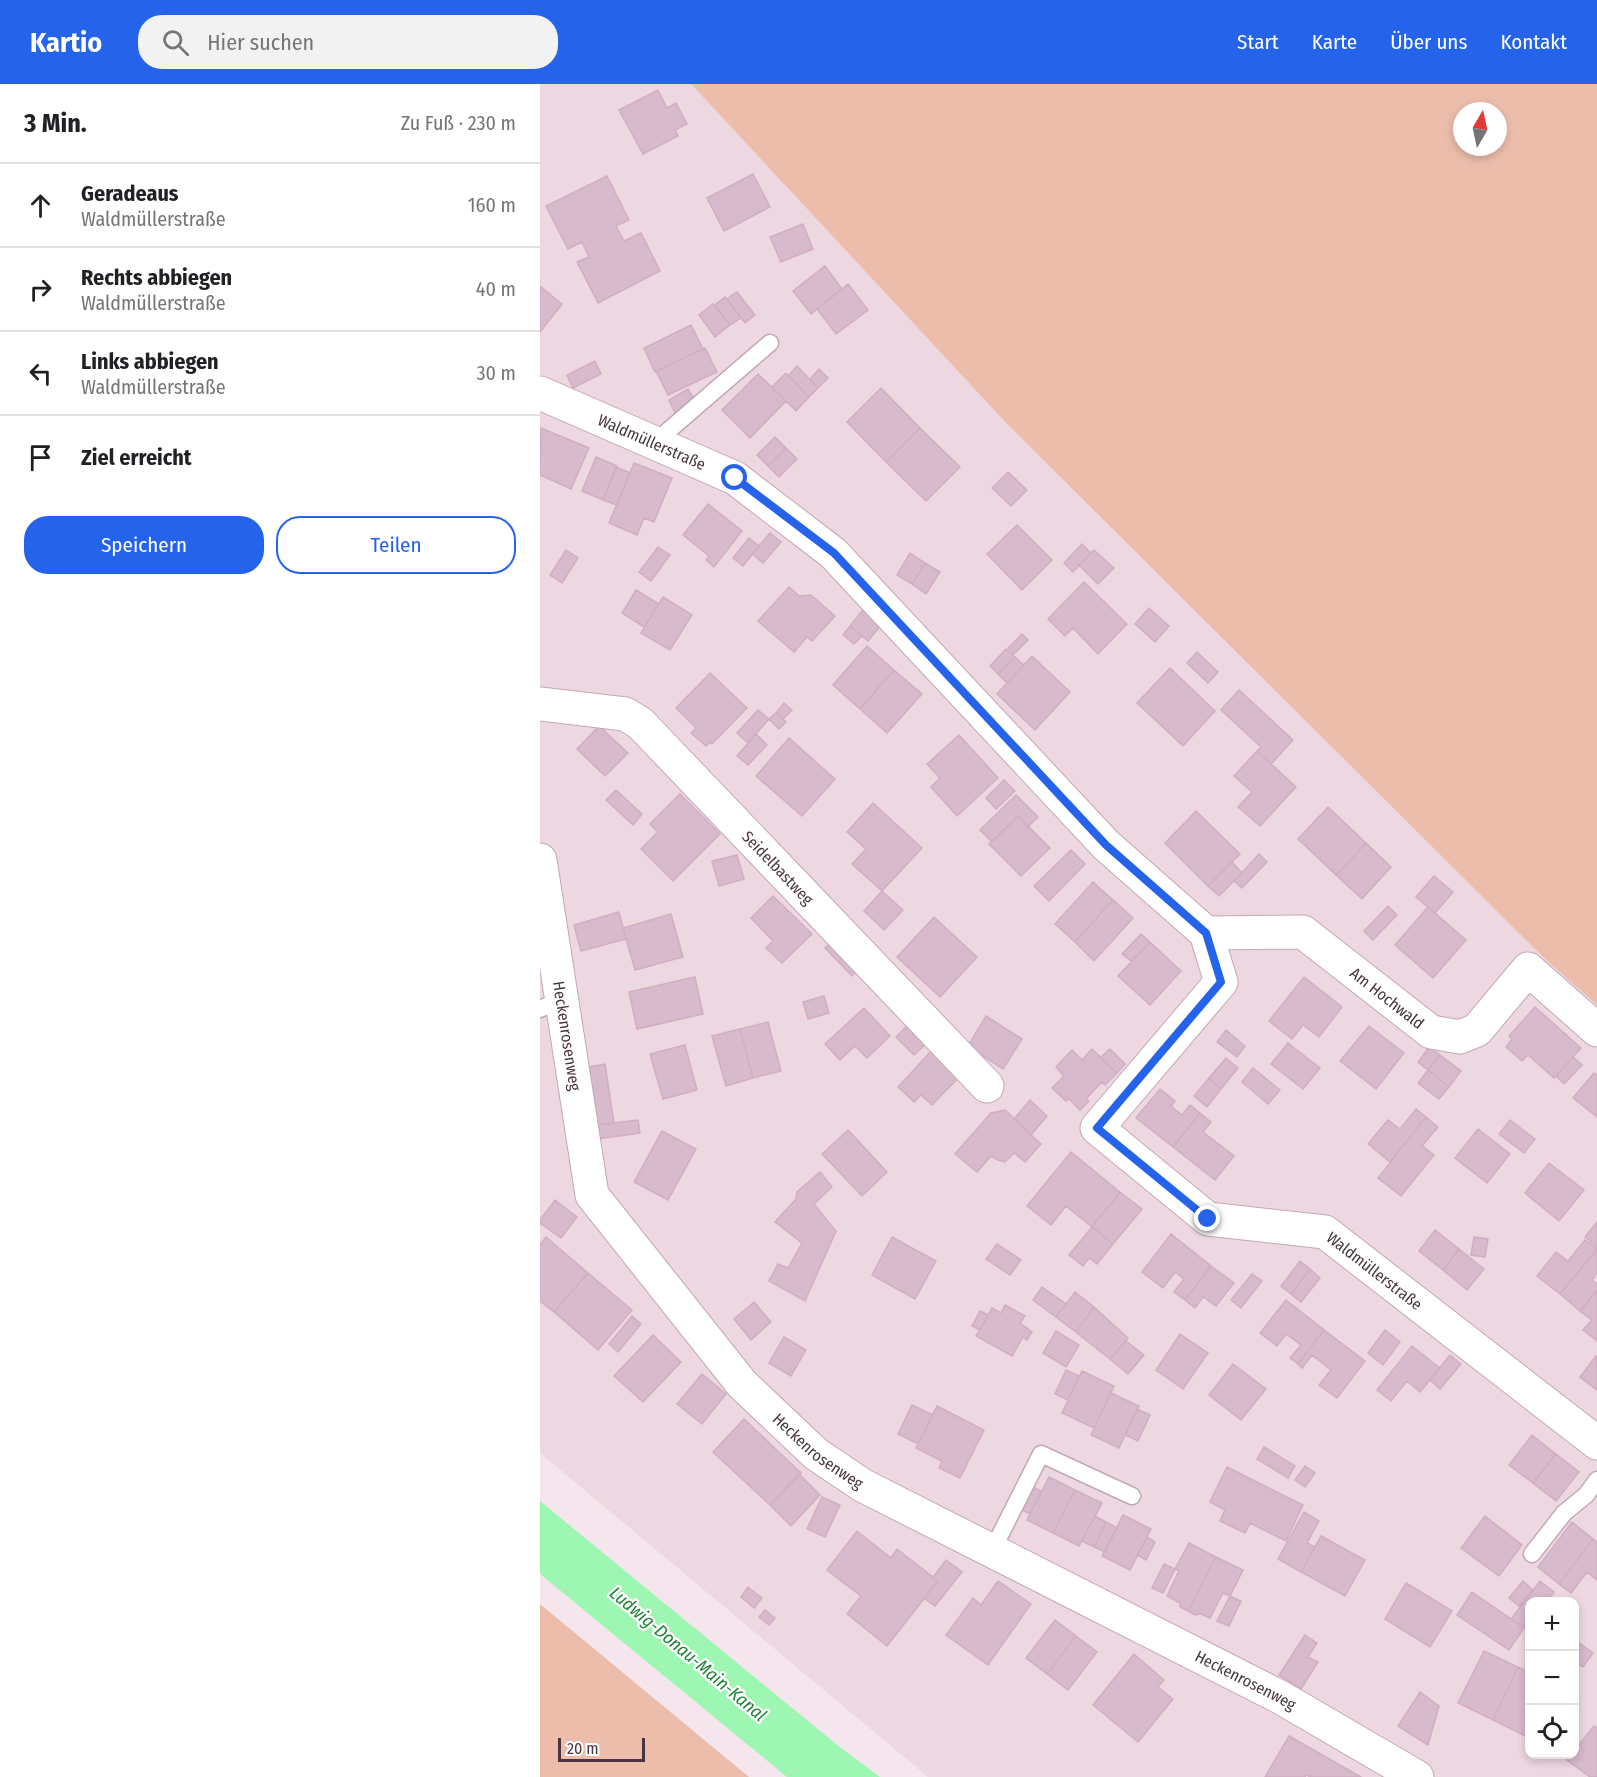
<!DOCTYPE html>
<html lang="de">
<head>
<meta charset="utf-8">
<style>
  :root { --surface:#fff; --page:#f2f2f2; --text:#202124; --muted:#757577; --line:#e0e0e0; --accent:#2563eb }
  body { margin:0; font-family:"Fira Sans Condensed",sans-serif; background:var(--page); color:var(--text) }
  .controls { position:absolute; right:18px; bottom:18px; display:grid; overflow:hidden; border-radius:12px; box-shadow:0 3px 9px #0003 }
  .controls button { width:54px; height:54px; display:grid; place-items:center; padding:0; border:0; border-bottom:2px solid var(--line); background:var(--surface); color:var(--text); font:30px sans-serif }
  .compass { position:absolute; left:913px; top:18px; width:54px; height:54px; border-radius:50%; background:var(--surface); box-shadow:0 3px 9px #0003; rotate:9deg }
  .scale { position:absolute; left:18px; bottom:15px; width:87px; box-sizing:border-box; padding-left:6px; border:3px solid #483540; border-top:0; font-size:16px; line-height:21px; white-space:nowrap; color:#483540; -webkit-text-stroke:4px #fff; paint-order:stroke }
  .stop { position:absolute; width:18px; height:18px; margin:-14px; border:4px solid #2563eb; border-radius:50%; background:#fff }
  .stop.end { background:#2563eb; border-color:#fff; box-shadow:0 2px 6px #0008 }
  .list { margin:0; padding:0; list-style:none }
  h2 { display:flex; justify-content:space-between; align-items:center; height:78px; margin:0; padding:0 24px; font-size:26px }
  h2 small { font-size:20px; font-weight:400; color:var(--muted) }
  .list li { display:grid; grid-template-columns:39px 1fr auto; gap:18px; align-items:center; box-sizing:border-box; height:84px; padding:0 24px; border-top:2px solid var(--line) }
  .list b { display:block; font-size:22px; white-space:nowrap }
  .list p { margin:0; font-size:20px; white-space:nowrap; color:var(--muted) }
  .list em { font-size:20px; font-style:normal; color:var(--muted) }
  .actions { display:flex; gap:12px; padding:18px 24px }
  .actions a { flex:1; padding:14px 0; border:2px solid var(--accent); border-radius:24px; text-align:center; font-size:21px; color:var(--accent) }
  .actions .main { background:var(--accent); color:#fff }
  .icon { flex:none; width:33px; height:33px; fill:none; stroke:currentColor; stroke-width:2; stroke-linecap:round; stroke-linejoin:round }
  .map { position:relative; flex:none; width:1057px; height:1693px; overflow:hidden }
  header { display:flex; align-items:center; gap:36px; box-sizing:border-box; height:84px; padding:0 30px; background:var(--accent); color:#fff }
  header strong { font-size:28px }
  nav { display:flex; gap:33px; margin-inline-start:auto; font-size:21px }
  .search { width:420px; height:54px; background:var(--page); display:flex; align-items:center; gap:15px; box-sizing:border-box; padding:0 21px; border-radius:24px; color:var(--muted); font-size:22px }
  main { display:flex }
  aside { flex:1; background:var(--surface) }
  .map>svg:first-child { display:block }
  .residential { fill:#edd8e2; fill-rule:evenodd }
  .green { fill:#edbdab; fill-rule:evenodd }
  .water { fill:#9df7b2 }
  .building { fill:#d7bacb; stroke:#d3adc2; stroke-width:1.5 }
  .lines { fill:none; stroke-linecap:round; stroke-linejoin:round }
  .lane-casing { stroke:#c1a8b5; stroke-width:19 }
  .street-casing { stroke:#c1a8b5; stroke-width:35 }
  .lane { stroke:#fff; stroke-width:16 }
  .street { stroke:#fff; stroke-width:33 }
  .route { stroke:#2563eb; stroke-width:8 }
  .labels { text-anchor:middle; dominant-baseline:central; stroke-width:4.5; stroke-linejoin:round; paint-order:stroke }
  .street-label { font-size:16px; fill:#483540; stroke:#fff }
  .water-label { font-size:18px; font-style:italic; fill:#1d8236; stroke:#fff }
</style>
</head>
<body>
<header>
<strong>Kartio</strong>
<div class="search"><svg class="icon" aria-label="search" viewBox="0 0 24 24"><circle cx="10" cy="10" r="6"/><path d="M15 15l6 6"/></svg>Hier suchen</div>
<nav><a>Start</a><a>Karte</a><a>Über uns</a><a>Kontakt</a></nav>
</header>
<main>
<aside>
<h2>3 Min.<small>Zu Fuß · 230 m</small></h2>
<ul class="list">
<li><svg class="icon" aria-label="ahead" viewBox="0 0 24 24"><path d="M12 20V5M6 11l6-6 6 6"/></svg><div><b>Geradeaus</b><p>Waldmüllerstraße</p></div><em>160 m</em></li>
<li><svg class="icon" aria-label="right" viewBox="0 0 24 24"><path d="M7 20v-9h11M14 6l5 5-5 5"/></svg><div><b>Rechts abbiegen</b><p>Waldmüllerstraße</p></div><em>40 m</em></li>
<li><svg class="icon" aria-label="left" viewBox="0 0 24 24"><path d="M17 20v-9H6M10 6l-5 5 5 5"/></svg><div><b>Links abbiegen</b><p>Waldmüllerstraße</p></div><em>30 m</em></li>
<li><svg class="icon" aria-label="arrive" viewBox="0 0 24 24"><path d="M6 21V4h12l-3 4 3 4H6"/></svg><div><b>Ziel erreicht</b></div></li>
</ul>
<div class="actions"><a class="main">Speichern</a><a>Teilen</a></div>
</aside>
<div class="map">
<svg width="1057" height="1693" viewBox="0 0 1057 1693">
  <rect width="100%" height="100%" fill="#f5e6ed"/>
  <path class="residential" d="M0,0H151L468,341L1006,876L1057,921V1693H388L0,1369ZM990,1518H1034V1670H990Z"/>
  <path class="green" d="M151,0H1057V921L1006,876L468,341ZM922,27H958V63H922Z
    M0,1520L209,1693H0Z"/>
  <path class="water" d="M0,1417L296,1660L340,1693H247L0,1490Z"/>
  <path class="building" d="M118,6L127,24L136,19L147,40L135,46L138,52L103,70L79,26Z
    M213,90L230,123L184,147L167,114Z
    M67,92L89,136L76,142L84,157L101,149L120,187L58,219L37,178L49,173L42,158L28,165L6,122Z
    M263,140L273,165L241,178L230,153Z
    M285,182L302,205L271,230L253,207Z
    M308,200L328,226L296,250L277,225Z
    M0,202L22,220L0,248Z
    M197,208L215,231L205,239L187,215Z
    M185,213L201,234L190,241L175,221Z
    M173,220L190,241L175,253L159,231Z
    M151,241L163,265L115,288L104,264Z
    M165,264L177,288L128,311L116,287Z
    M55,277L61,290L33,304L27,291Z
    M257,282L278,304L269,313L248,292Z
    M279,285L288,294L278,304L270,295Z
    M246,289L269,313L256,327L232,303Z
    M218,290L246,317L210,354L182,326Z
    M341,304L380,344L346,378L307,338Z
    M148,305L153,313L135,329L129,316Z
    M1,344L49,364L31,405L0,391Z
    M380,344L420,383L386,417L346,378Z
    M235,353L246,364L228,382L217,371Z
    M246,364L257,375L239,393L228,382Z
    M56,373L77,382L63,416L42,407Z
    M94,379L132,394L114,438L104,434L97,451L69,439Z
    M76,383L90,389L77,421L63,416Z
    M468,388L487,406L471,422L452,404Z
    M168,420L202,447L174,483L166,476L169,472L143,451Z
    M477,441L512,476L482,506L447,470Z
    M230,449L241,458L223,479L212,470Z
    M209,454L219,462L203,482L193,474Z
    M542,460L551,469L533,488L524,479Z
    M118,463L130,471L111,497L99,488Z
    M26,466L38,474L22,499L10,491Z
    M554,466L574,484L558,500L539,481Z
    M370,469L385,479L372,500L357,491Z
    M385,479L400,488L386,510L372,500Z
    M544,498L587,540L558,570L533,544L525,552L508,535Z
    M249,503L259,512L271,511L295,532L272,557L267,553L254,568L218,537Z
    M96,506L119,520L104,543L82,529Z
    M123,513L152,531L130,566L101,549Z
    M609,524L629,542L615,558L595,540Z
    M323,526L341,541L328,557L310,542Z
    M310,542L322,552L314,560L303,551Z
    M482,550L488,556L474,570L468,564Z
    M327,562L354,586L320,625L293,601Z
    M466,565L475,573L458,590L450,582Z
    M657,568L678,588L668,599L647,579Z
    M492,572L530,608L495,646L457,610Z
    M475,573L484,581L467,599L458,590Z
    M630,584L675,627L643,662L597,619Z
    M354,586L382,610L347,649L320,625Z
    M170,589L207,624L172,660L170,658L166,662L151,649L156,644L136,624Z
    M699,606L753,656L731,680L717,667L721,663L681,626Z
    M244,619L252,626L243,635L236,629Z
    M218,626L229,635L208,659L197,649Z
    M236,629L246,638L239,645L229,635Z
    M59,642L88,669L65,692L37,665Z
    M216,650L227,661L208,681L197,672Z
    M419,651L458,694L417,732L391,703L400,694L387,680Z
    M249,654L295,695L262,732L216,692Z
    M717,667L756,703L720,742L698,723L712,708L694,692Z
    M464,696L475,707L456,725L446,714Z
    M76,706L102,730L93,741L66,716Z
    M140,710L180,750L133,797L101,765L118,748L110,740Z
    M476,711L498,733L488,743L478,732L452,758L440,746Z
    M333,719L382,764L342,807L312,780L326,765L307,748Z
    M788,723L826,759L796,791L758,755Z
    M656,727L700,770L668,802L625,759Z
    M478,732L510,764L481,792L449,760Z
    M826,759L851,783L822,815L796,791Z
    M531,766L545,780L509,817L494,802Z
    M719,770L727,778L702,804L694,797Z
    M197,771L204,795L179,802L172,777Z
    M692,778L702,789L679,812L668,802Z
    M894,792L913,808L895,829L876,813Z
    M553,798L573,816L535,858L515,840Z
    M342,807L363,826L344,846L324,827Z
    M233,812L272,850L242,879L226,864L233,857L211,834Z
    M573,816L593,834L554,877L535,858Z
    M848,822L857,831L833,856L824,847Z
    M888,823L926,856L893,894L855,861Z
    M79,828L86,855L41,867L34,841Z
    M131,830L143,873L95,886L83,844Z
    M394,833L437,873L400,913L357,873Z
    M601,850L610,858L591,877L582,870Z
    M296,854L323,881L312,892L285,864Z
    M610,858L641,887L610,921L578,892Z
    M155,893L163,930L97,945L89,908Z
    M764,893L802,923L779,953L763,941L752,955L729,937Z
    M284,912L289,929L268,935L263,918Z
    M995,923L1041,964L1014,994L988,971L982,977L966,963L972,955L969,952Z
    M324,924L350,952L327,974L315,962L300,976L285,960Z
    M446,932L482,955L463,985L428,962Z
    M374,935L393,953L374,971L356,953Z
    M228,938L241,987L213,994L200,945Z
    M829,942L864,969L836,1005L800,977Z
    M200,945L213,994L186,1002L172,952Z
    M686,946L705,962L697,973L677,958Z
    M748,959L780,984L763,1005L731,980Z
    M145,961L157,1006L123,1015L110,970Z
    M889,963L900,971L888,986L878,978Z
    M394,964L422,990L392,1021L381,1011L374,1018L358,1003Z
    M552,965L577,989L565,1001L562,998L546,1015L549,1017L540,1026L528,1014L526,1017L512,1004L524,992L516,983L532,966L542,976Z
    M570,965L585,980L577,989L560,974Z
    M900,971L921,987L909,1003L888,986Z
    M1033,973L1042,981L1024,1000L1016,992Z
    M686,974L698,984L681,1005L669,994Z
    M65,980L74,1039L50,1042L41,984Z
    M713,984L740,1006L728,1020L702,998Z
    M888,986L909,1003L899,1015L878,999Z
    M1054,989L1057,991V1033L1033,1014Z
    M669,994L681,1005L667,1023L654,1012Z
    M620,1005L635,1017L631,1022L642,1031L650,1021L660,1029L633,1063L596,1034Z
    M490,1016L507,1032L491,1051L474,1035Z
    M876,1025L886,1033L850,1078L828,1060L848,1036L860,1045Z
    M465,1026L501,1060L485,1078L474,1069L465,1078L458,1076L451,1072L437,1088L415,1070L451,1029Z
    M660,1029L671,1038L663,1048L694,1072L675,1096L633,1063Z
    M886,1033L898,1043L882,1062L894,1071L861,1112L838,1094Z
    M98,1036L100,1049L58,1055L56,1041Z
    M970,1036L995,1055L984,1069L959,1050Z
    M938,1045L970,1070L947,1099L915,1074Z
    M308,1046L347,1088L322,1112L282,1070Z
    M122,1047L156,1065L128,1116L94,1098Z
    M531,1068L580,1108L552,1143L526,1122L511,1141L487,1122Z
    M1009,1079L1044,1106L1019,1137L985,1109Z
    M280,1088L292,1103L274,1120L296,1147L265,1217L229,1197L238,1180L248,1184L262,1159L235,1138L256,1115L257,1108Z
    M580,1108L602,1125L573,1160L552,1143Z
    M15,1116L37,1133L21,1154L0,1139V1136Z
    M1057,1138V1163L1045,1153Z
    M552,1143L573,1160L557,1180L549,1174L543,1182L529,1171Z
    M895,1146L919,1165L903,1186L879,1167Z
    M631,1150L671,1182L645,1216L634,1208L644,1195L635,1188L623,1204L602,1188Z
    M6,1153L48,1189L14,1228L0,1217V1161Z
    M352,1153L396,1177L375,1215L332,1191Z
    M934,1153L948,1155L945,1173L931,1171Z
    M1045,1156L1057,1165L1020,1210L997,1192L1016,1168L1028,1177Z
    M457,1160L481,1176L470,1191L446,1175Z
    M919,1165L944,1185L927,1206L903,1186Z
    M1057,1165V1189L1052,1196L1057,1200V1206L1040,1227L1020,1210Z
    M760,1177L770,1185L751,1210L741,1202Z
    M671,1182L694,1199L676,1222L663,1213L655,1224L645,1216Z
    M770,1185L780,1194L761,1218L751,1210Z
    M48,1189L92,1226L58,1266L14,1228Z
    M712,1190L722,1197L701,1224L691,1216Z
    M502,1203L526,1220L516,1233L493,1216Z
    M1057,1206V1257L1043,1246L1052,1236L1040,1227Z
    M535,1208L554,1223L536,1248L516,1233Z
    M746,1216L784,1246L758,1280L750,1274L761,1261L746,1250L737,1262L720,1249Z
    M214,1218L231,1238L211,1256L194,1235Z
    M465,1221L485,1232L480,1239L492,1248L487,1256L483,1253L472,1272L436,1252L452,1224L461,1229Z
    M554,1223L588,1254L570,1275L536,1248Z
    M440,1227L448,1231L440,1246L432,1242Z
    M92,1232L101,1240L78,1268L69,1260Z
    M784,1246L825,1277L797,1314L779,1301L791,1286L772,1271L762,1284L758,1280Z
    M845,1246L860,1258L843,1281L828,1269Z
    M516,1247L539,1261L526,1283L503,1269Z
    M640,1250L668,1269L643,1305L616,1286Z
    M113,1251L141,1278L103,1318L74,1292Z
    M244,1253L266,1266L251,1292L229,1279Z
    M586,1257L604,1271L588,1290L570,1275Z
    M872,1262L900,1284L880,1308L867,1297L851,1317L837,1306Z
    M910,1271L921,1280L900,1305L890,1296Z
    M1056,1272L1057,1273V1306L1040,1293Z
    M693,1280L726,1305L701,1336L669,1311Z
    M526,1286L539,1292L528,1316L515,1310Z
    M542,1287L574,1302L554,1344L522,1329Z
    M162,1290L186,1310L162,1340L137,1320Z
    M571,1309L599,1322L579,1364L551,1351Z
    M372,1321L393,1331L378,1360L358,1350Z
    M397,1322L444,1346L420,1394L399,1384L402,1377L376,1364Z
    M597,1325L610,1331L598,1357L585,1351Z
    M204,1335L261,1389L230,1421L173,1368Z
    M992,1351L1016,1370L993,1399L969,1381Z
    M724,1363L755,1382L748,1394L717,1375Z
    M1016,1370L1039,1388L1016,1417L993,1399Z
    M765,1382L775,1389L765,1403L755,1396Z
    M687,1383L763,1421L746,1457L710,1439L705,1449L680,1437L685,1426L670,1418Z
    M259,1390L280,1411L251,1442L230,1421Z
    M509,1393L535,1406L513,1449L487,1436Z
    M489,1401L501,1407L490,1430L478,1424Z
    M535,1406L562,1419L539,1462L513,1449Z
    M282,1413L300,1421L285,1453L267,1445Z
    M764,1428L779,1437L767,1459L775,1463L761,1488L738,1475Z
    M583,1431L611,1445L590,1486L562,1472Z
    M555,1432L566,1438L554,1463L542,1457Z
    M945,1432L982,1461L959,1492L921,1464Z
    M566,1438L577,1444L565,1468L554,1463Z
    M1032,1438L1053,1455L1019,1500L998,1483Z
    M317,1447L351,1474L357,1465L398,1497L347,1562L307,1530L321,1512L287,1486Z
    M781,1452L825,1476L805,1512L761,1488Z
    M607,1453L615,1458L606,1476L597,1471Z
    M1053,1455L1057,1458V1496L1047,1488L1031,1509L1019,1500Z
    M649,1459L676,1473L648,1527L640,1523V1519L627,1512L639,1487L635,1485Z
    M676,1473L703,1486L690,1512L683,1509L670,1534L661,1530L655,1531L648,1527Z
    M406,1476L422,1488L395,1522L384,1514L398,1497L393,1493Z
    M624,1480L635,1485L623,1509L612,1504Z
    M458,1497L491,1520L448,1581L406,1551L433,1514L441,1521Z
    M983,1497L993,1506L979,1522L969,1514Z
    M1000,1497L1014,1508L1006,1518H990V1537L984,1544L971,1535Z
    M866,1499L912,1527L890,1563L845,1535Z
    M208,1503L222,1514L214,1524L201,1513Z
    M932,1508L984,1544L969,1566L917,1531Z
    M690,1512L701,1517L689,1542L677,1537Z
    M225,1526L235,1534L229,1541L219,1533Z
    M515,1536L536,1552L507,1590L486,1574Z
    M765,1551L777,1559L768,1573L778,1578L761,1605L739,1591Z
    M536,1552L557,1568L528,1606L507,1590Z
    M1038,1558L1053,1569L1043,1583L1034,1577V1562Z
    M944,1567L978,1583L953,1636L918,1619Z
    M594,1570L624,1596L618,1603L633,1615L598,1658L553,1621Z
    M978,1583L990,1589V1648L987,1653L953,1636Z
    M880,1608L899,1622L888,1661L858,1642Z
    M1054,1642L1057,1644V1693H1050L1027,1676L1032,1670H1034V1667Z
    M749,1652L821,1693H771L766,1691L765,1693H725Z"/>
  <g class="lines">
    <g class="lane-casing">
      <path id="lane" d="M114,359L230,259
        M0,925L21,916
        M452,1467L501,1370L592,1412
        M992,1470L1024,1429L1046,1411L1057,1396"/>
    </g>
    <g class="street-casing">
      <g id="street">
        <path id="s1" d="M0,309L195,394L293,469L566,761L666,849L681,898L557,1044L668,1135L785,1148L1057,1359"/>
        <path id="s2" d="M0,620L85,630L100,639L447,1002"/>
        <path id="s3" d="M0,776L52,1111L202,1300L276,1370L322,1401L740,1613L877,1693"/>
        <path id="s4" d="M666,849L763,848L891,948L920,953L937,946L988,885L1057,946"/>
      </g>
    </g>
    <use href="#lane" class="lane"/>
    <use href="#street" class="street"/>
  </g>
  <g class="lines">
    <path class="route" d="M195,394L294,469L566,761L666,849L681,898L557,1044L668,1135"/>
  </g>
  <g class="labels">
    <g class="street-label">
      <text stroke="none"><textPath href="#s1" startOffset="122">Waldmüllerstraße</textPath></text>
      <text stroke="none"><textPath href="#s2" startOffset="303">Seidelbastweg</textPath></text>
      <text stroke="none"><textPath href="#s4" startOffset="204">Am Hochwald</textPath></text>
      <text stroke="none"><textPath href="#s3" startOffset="178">Heckenrosenweg</textPath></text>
      <text stroke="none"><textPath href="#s1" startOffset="1436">Waldmüllerstraße</textPath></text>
      <text stroke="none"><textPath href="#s3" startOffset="682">Heckenrosenweg</textPath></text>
      <text stroke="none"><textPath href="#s3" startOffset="1168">Heckenrosenweg</textPath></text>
    </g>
    <g class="water-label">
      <text transform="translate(148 1570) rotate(40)">Ludwig-Donau-Main-Kanal</text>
    </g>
  </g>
</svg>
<div class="controls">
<button>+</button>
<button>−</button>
<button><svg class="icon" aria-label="locate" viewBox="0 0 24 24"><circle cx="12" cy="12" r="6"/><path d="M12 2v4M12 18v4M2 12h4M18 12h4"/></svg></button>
</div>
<svg class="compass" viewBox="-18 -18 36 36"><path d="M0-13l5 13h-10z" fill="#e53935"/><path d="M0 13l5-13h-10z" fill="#757577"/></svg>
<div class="scale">20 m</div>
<div class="stop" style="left:195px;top:394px"></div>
<div class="stop end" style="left:668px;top:1135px"></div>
</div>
</main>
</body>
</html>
